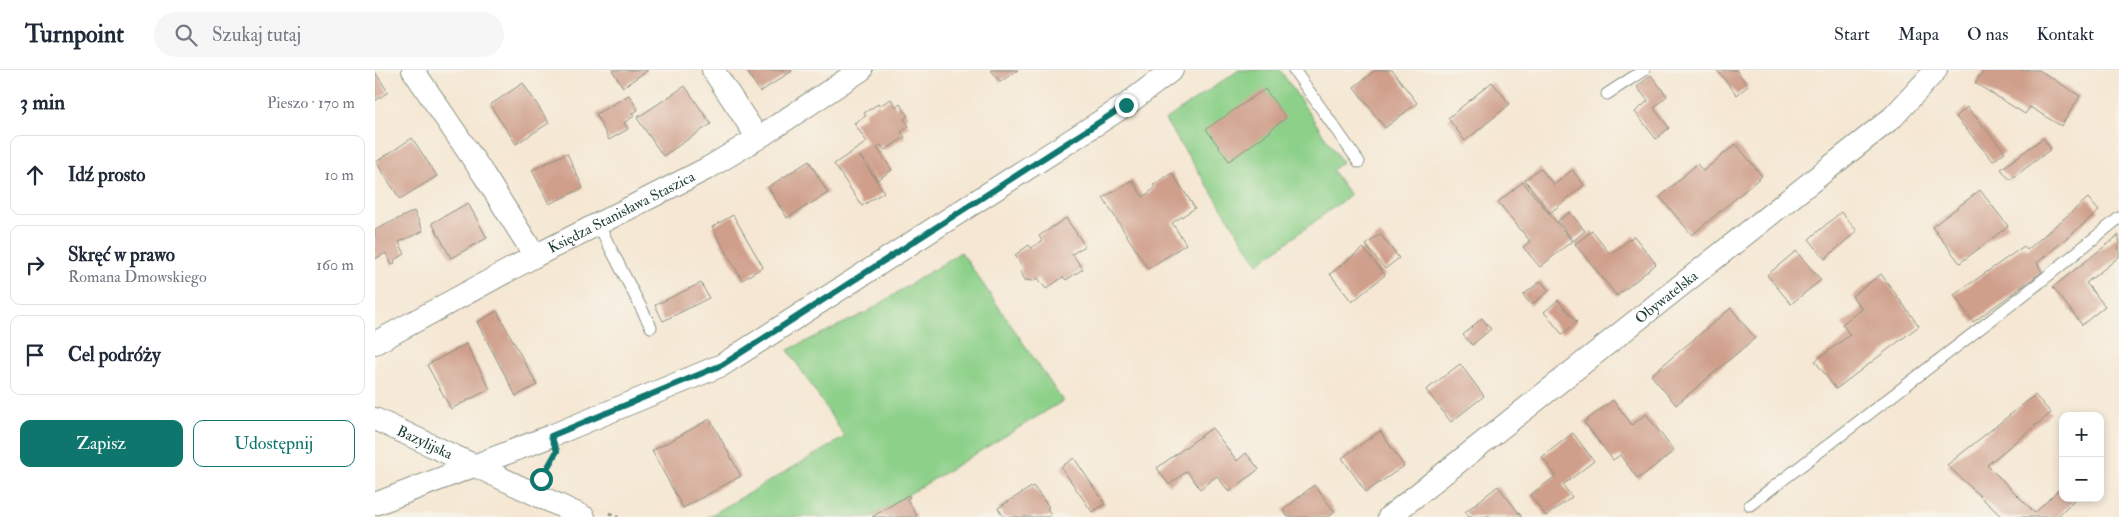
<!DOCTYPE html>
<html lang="pl">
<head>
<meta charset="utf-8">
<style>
  :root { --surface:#fff; --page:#f6f6f7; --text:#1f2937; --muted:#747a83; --line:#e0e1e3; --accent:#0f766e }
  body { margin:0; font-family:"IM FELL Double Pica",serif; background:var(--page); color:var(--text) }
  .controls { position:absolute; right:15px; bottom:15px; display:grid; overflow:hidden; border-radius:10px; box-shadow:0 2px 8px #0003 }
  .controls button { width:45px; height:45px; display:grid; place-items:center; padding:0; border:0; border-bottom:1px solid var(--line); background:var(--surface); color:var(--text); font:25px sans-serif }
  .stop { position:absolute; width:15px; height:15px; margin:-11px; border:4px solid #0f766e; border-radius:50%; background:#fff }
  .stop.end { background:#0f766e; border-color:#fff; box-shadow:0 1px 5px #0008 }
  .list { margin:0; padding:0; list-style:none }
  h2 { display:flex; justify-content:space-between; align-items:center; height:65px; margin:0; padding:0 20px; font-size:21px }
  h2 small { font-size:16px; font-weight:400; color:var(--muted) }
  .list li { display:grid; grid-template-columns:32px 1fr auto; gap:15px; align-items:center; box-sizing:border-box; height:80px; margin:0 10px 10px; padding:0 10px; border:1px solid var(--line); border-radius:10px }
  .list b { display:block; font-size:19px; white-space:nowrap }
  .list p { margin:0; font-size:16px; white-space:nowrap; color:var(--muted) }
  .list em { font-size:16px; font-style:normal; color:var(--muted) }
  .actions { display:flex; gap:10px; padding:15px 20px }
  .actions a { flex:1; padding:11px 0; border:1px solid var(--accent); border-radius:10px; text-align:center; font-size:18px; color:var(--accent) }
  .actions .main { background:var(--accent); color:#fff }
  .icon { flex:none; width:28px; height:28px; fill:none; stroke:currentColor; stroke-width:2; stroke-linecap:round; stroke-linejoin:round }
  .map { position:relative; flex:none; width:1744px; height:447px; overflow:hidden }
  header { display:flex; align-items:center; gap:30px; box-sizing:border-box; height:70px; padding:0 25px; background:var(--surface); border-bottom:1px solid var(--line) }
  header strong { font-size:24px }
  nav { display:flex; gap:28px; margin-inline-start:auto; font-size:18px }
  .search { width:350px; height:45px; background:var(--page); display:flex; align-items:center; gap:12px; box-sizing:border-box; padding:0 18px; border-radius:28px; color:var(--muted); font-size:19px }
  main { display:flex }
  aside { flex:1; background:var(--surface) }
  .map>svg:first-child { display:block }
  .green { fill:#8cd089; stroke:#56865e }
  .building { fill:#cf9f8b }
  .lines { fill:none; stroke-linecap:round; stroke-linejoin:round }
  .lane-casing { stroke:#8a9284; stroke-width:13 }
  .street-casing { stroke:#8a9284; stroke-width:24 }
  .path { stroke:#8a9284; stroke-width:3; stroke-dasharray:4 4; stroke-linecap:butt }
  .lane { stroke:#fff; stroke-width:11 }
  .street { stroke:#fff; stroke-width:22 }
  .route { stroke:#0f766e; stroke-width:6 }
  .labels { text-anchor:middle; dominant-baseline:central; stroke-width:4; stroke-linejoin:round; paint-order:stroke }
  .street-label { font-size:15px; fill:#1f3d34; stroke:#f7f3e8 }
</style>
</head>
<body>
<header>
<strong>Turnpoint</strong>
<div class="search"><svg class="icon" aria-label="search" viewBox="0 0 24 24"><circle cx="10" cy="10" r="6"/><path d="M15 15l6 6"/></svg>Szukaj tutaj</div>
<nav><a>Start</a><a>Mapa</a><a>O nas</a><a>Kontakt</a></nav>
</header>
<main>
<aside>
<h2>3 min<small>Pieszo · 170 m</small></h2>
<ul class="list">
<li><svg class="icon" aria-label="ahead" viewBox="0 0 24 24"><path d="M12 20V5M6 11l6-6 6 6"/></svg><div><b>Idź prosto</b></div><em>10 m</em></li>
<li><svg class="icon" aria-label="right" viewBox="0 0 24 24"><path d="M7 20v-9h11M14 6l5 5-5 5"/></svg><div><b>Skręć w prawo</b><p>Romana Dmowskiego</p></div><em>160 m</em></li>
<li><svg class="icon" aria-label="arrive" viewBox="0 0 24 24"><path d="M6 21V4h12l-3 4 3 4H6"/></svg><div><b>Cel podróży</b></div></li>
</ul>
<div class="actions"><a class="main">Zapisz</a><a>Udostępnij</a></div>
</aside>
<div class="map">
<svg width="1744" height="447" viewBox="0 0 1744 447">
  <rect width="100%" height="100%" fill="#f7f3e8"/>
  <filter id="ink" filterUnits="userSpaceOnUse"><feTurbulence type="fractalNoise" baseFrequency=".02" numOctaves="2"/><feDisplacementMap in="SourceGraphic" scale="10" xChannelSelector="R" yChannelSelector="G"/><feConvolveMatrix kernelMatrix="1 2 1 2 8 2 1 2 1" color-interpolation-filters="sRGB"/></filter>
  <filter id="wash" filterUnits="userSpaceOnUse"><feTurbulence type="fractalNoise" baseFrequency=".0096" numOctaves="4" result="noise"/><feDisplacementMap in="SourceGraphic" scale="20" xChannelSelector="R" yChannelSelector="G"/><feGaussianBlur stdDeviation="1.12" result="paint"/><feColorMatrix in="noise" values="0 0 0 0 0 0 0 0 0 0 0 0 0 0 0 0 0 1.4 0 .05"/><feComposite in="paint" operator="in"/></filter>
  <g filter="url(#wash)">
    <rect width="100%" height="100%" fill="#f5e7d3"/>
    <path class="green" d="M864,0H905L967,92L957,100L975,125L883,194L790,50Z
      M586,182L688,331L496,447H333L470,367L413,280L492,242Z"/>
    <g id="blocks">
      <path class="building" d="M237,0H273L248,17Z
        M371,0H416L417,1L385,22Z
        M616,0H643L625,12Z
        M1001,0H1017L1042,33L1010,58L979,17Z
        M1342,0H1361L1373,16L1362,25Z
        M1609,0H1664L1705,26L1686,56L1655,37L1650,44L1600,13Z
        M0,2L13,22L0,31Z
        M1276,5L1292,26L1279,38L1294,58L1281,69L1260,42L1273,31L1262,17Z
        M1117,12L1135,34L1090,71L1073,48Z
        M148,13L174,53L141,74L115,35Z
        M310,16L336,54L288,86L262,48Z
        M890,19L911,48L895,60L896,61L854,91L831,59Z
        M254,25L263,40L257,43L259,46L249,53L253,59L234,70L221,44Z
        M516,29L521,37L525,34L533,46L529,49L534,56L526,62L530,67L510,80L506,75L502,78L517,100L502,110L485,86L509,122L487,136L459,94L492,72L479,53L491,46L489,43L503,34L504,36Z
        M1592,37L1630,82L1618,91L1581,47Z
        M37,68L62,106L25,129L1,92Z
        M1668,68L1676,79L1635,110L1626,99Z
        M1361,74L1387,106L1317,165L1285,127L1322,94L1328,101Z
        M192,83L208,118L174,134L157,100Z
        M434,91L453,123L412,148L393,117Z
        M1165,98L1179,115L1197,100L1209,115L1175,143L1150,110Z
        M797,103L820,138L797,153L811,174L773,199L728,128L757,110L768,127L780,118L778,115Z
        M1148,112L1197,171L1165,197L1148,177L1155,171L1123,132Z
        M1605,120L1633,156L1585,193L1557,157Z
        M1713,128L1724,141L1662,193L1667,202L1598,252L1579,225L1649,176L1652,180Z
        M93,133L112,168L76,188L57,153Z
        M39,141L48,161L24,172L30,184L19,190L20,193L17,195L11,183L0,189V160Z
        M1195,142L1210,161L1198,171L1183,151Z
        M1466,142L1482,161L1450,189L1434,169Z
        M358,145L388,197L367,210L337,157Z
        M691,148L710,176L697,184L708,199L691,210L688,207L671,219L663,208L658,211L650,210L646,202L647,196L640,185L654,175L656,178L667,171L664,166Z
        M1217,161L1235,184L1259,166L1281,194L1242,226L1200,174Z
        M1005,164L1024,188L1010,199L991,175Z
        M1744,165V187L1711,213L1730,236L1707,255L1678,217Z
        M988,178L1010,205L977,232L955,204Z
        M1421,181L1446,210L1416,234L1392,205Z
        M1506,204L1544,256L1461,319L1440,291L1475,265L1467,254L1487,239L1477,226Z
        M1166,211L1174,221L1156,235L1148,225Z
        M326,213L334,228L288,251L280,235Z
        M1183,230L1202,252L1187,264L1169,242Z
        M1356,238L1380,268L1301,335L1276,305Z
        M122,241L162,315L141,326L102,252Z
        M1107,248L1116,259L1097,275L1088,265Z
        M91,274L115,319L76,339L52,295Z
        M1085,294L1109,326L1076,352L1051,320Z
        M1660,325L1676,343L1612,395L1660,443L1688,415V428H1701L1682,447H1627L1572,395Z
        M1238,330L1257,355L1271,344L1299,381L1263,409L1245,385L1238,390L1209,352Z
        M335,349L366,406L308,438L277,381Z
        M837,358L862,391L871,383L884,399L854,422L842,406L825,419L812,401L794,415L782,398Z
        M1005,361L1029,396L991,422L967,388Z
        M1198,363L1219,391L1188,415L1197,427L1171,446L1155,425L1181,406L1167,387Z
        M699,388L730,434L717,442L686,397Z
        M939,415L960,442L953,447H913L908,440Z
        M658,416L674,437L672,438L676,445L672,447H629L623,438Z
        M1123,416L1147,447H1094L1090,442Z
        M533,425L535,427L532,429L542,446L540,447H497Z"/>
    </g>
  </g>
  <g filter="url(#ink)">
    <use href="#blocks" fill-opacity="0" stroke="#8a9284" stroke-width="1"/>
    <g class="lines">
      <g class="lane-casing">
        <path id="lane" d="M919,0L984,92
          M1232,24L1269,0
          M223,154L276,257
          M1375,435L1664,213L1744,148"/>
      </g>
      <g class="street-casing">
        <g id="street">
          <path d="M38,0L109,105L160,186"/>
          <path d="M338,0L383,68"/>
          <path id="s1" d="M0,273L160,186L333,98L383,68L486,0"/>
          <path id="s2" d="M0,349L209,447"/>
          <path d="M0,434L176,366L347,295L751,35L797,0"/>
          <path id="s3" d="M1014,447L1518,47L1561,0"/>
        </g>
      </g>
      <path class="path" d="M234,443L243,447"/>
      <use href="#lane" class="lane"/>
      <use href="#street" class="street"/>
    </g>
  </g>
  <g class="lines" filter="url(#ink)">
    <path class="route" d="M166,409L182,381L176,366L347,295L751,35"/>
  </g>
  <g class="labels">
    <g class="street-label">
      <text stroke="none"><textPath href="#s1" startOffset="279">Księdza Stanisława Staszica</textPath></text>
      <text stroke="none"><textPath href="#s3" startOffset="354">Obywatelska</textPath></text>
      <text stroke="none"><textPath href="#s2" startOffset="55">Bazylijska</textPath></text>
    </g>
  </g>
</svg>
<div class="controls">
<button>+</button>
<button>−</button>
</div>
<div class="stop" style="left:166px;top:409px"></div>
<div class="stop end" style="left:751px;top:35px"></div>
</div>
</main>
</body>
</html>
